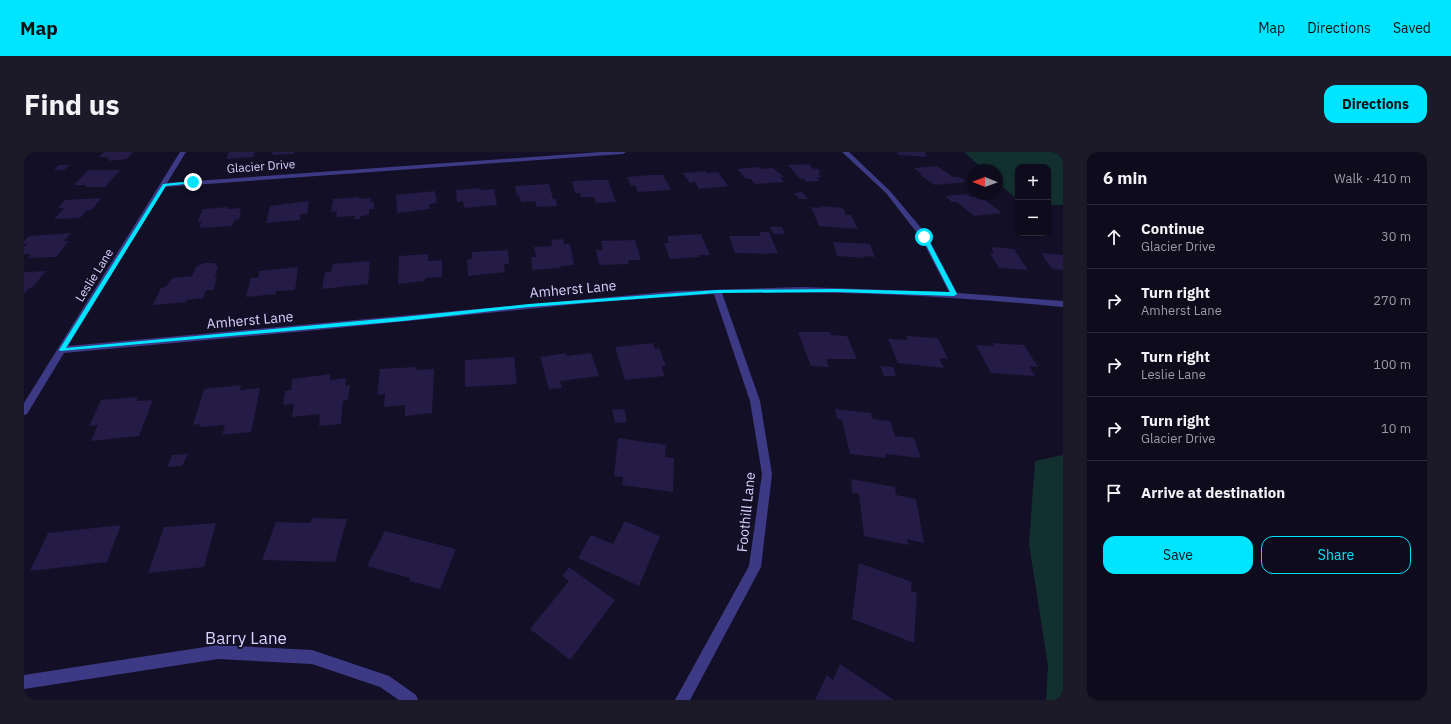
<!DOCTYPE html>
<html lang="en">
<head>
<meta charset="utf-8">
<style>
  :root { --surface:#0e0b1c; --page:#1c1929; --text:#f1f3f6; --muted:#9b9ba3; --line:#2e2b3b; --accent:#00e5ff }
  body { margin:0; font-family:"IBM Plex Sans",sans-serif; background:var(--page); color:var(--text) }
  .controls { position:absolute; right:12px; top:12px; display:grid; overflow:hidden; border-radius:8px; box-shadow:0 1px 3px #0004 }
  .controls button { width:36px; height:36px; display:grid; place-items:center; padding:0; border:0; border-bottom:1px solid var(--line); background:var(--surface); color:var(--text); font:20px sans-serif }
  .compass { position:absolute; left:943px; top:12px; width:36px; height:36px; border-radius:50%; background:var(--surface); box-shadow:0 1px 3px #0004; rotate:271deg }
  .stop { position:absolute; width:12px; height:12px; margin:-9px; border:3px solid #00e5ff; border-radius:50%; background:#fff }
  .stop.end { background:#00e5ff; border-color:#fff; box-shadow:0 1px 4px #0008 }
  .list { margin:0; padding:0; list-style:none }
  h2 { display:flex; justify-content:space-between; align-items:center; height:52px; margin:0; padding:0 16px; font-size:17px }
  h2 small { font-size:13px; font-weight:400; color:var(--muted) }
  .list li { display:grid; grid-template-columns:26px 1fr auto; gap:12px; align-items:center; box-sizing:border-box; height:64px; padding:0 16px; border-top:1px solid var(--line) }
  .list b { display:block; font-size:15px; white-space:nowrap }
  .list p { margin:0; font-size:13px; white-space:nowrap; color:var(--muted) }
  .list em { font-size:13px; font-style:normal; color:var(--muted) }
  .actions { display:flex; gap:8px; padding:12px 16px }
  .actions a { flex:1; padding:9px 0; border:1px solid var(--accent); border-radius:12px; text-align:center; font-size:14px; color:var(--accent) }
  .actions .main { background:var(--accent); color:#111 }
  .icon { flex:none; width:22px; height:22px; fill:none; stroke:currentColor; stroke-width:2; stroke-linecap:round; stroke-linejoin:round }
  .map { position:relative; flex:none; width:1039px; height:548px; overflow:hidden; border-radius:12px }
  header { display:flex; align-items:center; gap:24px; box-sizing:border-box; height:56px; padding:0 20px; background:var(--accent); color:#111 }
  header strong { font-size:19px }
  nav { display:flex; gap:22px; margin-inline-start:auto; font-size:14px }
  .intro { display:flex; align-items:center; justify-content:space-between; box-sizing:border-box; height:96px; padding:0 24px }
  h1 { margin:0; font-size:28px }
  .button { padding:10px 18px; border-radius:12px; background:var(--accent); color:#111; font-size:14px; font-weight:700 }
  main { display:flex; gap:24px; padding:0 24px }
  aside { flex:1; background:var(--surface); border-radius:12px; box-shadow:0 1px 3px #0004 }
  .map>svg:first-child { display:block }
  .green { fill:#12302f }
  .building { fill:#241b47 }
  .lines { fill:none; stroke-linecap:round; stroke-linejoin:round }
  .minor { fill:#3d3a85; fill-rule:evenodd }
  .route { fill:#00e5ff }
  .labels { text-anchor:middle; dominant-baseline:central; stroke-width:4; stroke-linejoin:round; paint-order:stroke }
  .far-street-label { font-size:12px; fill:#d9d4ff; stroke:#130f26 }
  .street-label { font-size:14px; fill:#d9d4ff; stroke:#130f26 }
  .near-street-label { font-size:17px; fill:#d9d4ff; stroke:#130f26 }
</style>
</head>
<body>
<header>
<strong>Map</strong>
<nav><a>Map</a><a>Directions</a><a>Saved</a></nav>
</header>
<div class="intro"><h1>Find us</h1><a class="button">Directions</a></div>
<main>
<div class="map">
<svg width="1039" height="548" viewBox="0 0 1039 548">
  <rect width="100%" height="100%" fill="#130f26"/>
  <path class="green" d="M940,0H1039V53H1024V15H994V48L973,30V18H960Z
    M1039,303V548H1022L1024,514L1005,392L1011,309Z"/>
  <path class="building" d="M80,0H109L103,7L85,9L86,7H82L85,5H75Z
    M205,0H231L229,5L202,7Z
    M249,0H270V2L248,3Z
    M873,0H901L903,5L874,3Z
    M785,12L789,17L793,16L797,21H794L797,25H793L796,29L782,30L780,27H776L764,13Z
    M35,13H45L40,18H30Z
    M913,14L929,25H935L942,30L911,33L896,23H899L890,16Z
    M735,15L737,17L749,16L760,25H756L760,30L731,32L727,27H722L713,17Z
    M64,18H96L81,35H61L63,33H50Z
    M682,19L683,21L694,20L704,34L675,37L671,30L666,31L659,21Z
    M626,23H639L647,38L614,40L611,33L607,34L603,25Z
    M570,28H584L592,50L572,51L570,45H557L556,41H551L548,29Z
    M525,32L529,47H532L533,54L513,55L511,49L497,50L495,44H493L491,34Z
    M456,36V38L470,37L473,53L440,56L439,49L433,50L432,38Z
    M411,39L413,51L405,52L406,57L373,61L372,43Z
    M778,40L784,47H775L770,41Z
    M944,42L947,45L956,44L978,61L950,64L933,50H928L921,44Z
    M335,45V47L347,46V50H350V57H345V63L337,64L336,67H330L331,64L312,65L313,59L307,60L309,47Z
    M77,46L68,58H63L56,66L30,67L40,56H34L41,48Z
    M285,49L283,62H277L276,68L242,71L246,54Z
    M795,54L819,56L822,63H827L834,77L795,74L787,55L796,56Z
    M204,55L203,57L217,56L215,60H217L215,67L211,68L208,74L175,76L178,69L173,70L179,57Z
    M746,75H758L761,82H749Z
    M735,80H745L754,101H745L746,102L711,101L705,84H737Z
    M47,81L40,89H45L32,105L4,106L7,102H0V95L3,92H0V89L5,84Z
    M677,82L686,103H674L675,105L646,107L640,91H645L643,84Z
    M539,87L540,92H546L550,113L536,114L537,116L508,118L507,105H512L510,95L528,94L527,88Z
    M611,88L617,108H604L605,112L575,113L572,98H579L577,89Z
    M809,90L846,92L851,105L839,104L840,106L813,104Z
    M967,95L990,97L1004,118L975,116L966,101H970Z
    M484,98L485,112H480L481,120L444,124L443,108L448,107V100Z
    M1017,101L1039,103V118L1028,117Z
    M404,102V109L418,108V125L401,126V129L374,132L375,104Z
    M346,109L344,132L298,137L301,120H307L309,112Z
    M180,111H190L194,115L191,124L193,126L189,138H182L179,146L163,148L162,150L129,153L137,136L142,135L148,126L168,124L172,115Z
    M274,115L271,138L252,139V142L222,145L227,126H234L235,119Z
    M22,119L8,136H5L0,142V120Z
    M774,180H806L807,183L823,184L833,207H802L805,215L787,214Z
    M882,184L914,186L924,207L915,206L920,216L874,211L864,187L884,188Z
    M629,191L631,197L635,196L642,214H637L641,224L601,228L591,195Z
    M968,191L1000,193L1014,215L1005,214L1011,224L967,221L952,193L970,194Z
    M542,201L543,204L567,201L575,224L536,229L538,236L525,237L516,205Z
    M490,205L493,232L441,235V208Z
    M856,214L869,215L872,224H860Z
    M392,215V218L410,217L408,261L381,264V253L360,255L361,242L353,243L356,217Z
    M306,222V228L322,226L321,234L326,233L324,248L319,249L317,272L295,274L296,262L268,265L270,252L259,253L261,239L267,238L268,227Z
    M217,233L216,238L236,236L227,280L198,283L201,273L175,275L176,272L169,273L180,237Z
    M114,245L112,249L129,248L115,284L67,289L74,273L65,274L77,248Z
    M600,257L603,270L591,271L588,258Z
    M811,257L847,261L849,267L866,269L871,284L890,286L897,306L861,302L862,306L826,302L818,268L813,267Z
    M594,286L642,293L641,305L650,306L649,340L598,333L599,325L590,324Z
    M164,302L158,314L143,315L148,303Z
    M827,327L871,335L872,343L892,347L900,391L883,387L884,393L840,384L835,342L828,341Z
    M288,366L323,367L311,410L238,408L252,370L286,371Z
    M601,369L636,384L615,434L554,406L567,383L589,392Z
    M192,371L180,415L124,421L140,375Z
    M97,373L83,410L6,419L24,381Z
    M361,379L432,397L416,437L385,429L386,426L343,414Z
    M835,411L888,430L887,439L893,441L890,491L828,467Z
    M545,415L591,448L546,508L506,477L545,429L538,424Z
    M816,512L870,548H791L803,523L809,528Z"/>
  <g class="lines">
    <path class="minor" d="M156,0H162L143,31L577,0H602L599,2L542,6L141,35L44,194L652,139L778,135L925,140L897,86L862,41L818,0H825L866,39L903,83L933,141L1039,149V155C925,144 812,138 698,141L736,249L748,322L737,415L666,548H651L725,414L738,322L726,249L690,142L574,150L294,178L40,201L3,262L0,263V251Z
      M194,493L288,498L365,524L392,543L394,548H375L356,535L288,512L194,507L0,537V523Z"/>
  </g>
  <path class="route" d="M169,29L170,31L142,34L42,196L379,165L505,152L693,138L813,137L926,140L898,85L900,83L903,85L933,142L930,144L813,140L693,141L505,155L379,169L36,199L35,198L139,32Z"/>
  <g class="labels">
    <g class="far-street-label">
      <text transform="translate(237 14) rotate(-4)">Glacier Drive</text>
      <text transform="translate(70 123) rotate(-58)">Leslie Lane</text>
    </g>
    <g class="street-label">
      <text transform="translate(549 137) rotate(-5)">Amherst Lane</text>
      <text transform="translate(226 168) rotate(-5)">Amherst Lane</text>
      <text transform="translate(722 360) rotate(-84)">Foothill Lane</text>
    </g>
    <g class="near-street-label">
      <text x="222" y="486">Barry Lane</text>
    </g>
  </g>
</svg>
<div class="controls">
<button>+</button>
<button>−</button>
</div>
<svg class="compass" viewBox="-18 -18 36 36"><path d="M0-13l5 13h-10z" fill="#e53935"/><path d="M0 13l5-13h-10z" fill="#9b9ba3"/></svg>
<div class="stop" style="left:900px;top:85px"></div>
<div class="stop end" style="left:169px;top:30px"></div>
</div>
<aside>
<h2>6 min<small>Walk · 410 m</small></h2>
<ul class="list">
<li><svg class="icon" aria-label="ahead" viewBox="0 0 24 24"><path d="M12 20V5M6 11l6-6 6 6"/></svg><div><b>Continue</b><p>Glacier Drive</p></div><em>30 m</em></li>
<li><svg class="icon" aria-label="right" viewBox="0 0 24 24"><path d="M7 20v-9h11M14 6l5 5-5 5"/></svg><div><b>Turn right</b><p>Amherst Lane</p></div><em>270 m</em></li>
<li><svg class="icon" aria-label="right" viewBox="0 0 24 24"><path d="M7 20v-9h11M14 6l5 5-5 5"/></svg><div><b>Turn right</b><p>Leslie Lane</p></div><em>100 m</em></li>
<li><svg class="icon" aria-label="right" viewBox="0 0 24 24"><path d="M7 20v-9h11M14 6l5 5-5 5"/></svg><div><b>Turn right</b><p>Glacier Drive</p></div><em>10 m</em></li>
<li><svg class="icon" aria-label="arrive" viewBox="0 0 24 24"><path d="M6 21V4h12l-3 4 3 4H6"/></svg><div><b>Arrive at destination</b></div></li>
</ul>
<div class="actions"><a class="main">Save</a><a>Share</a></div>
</aside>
</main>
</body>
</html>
